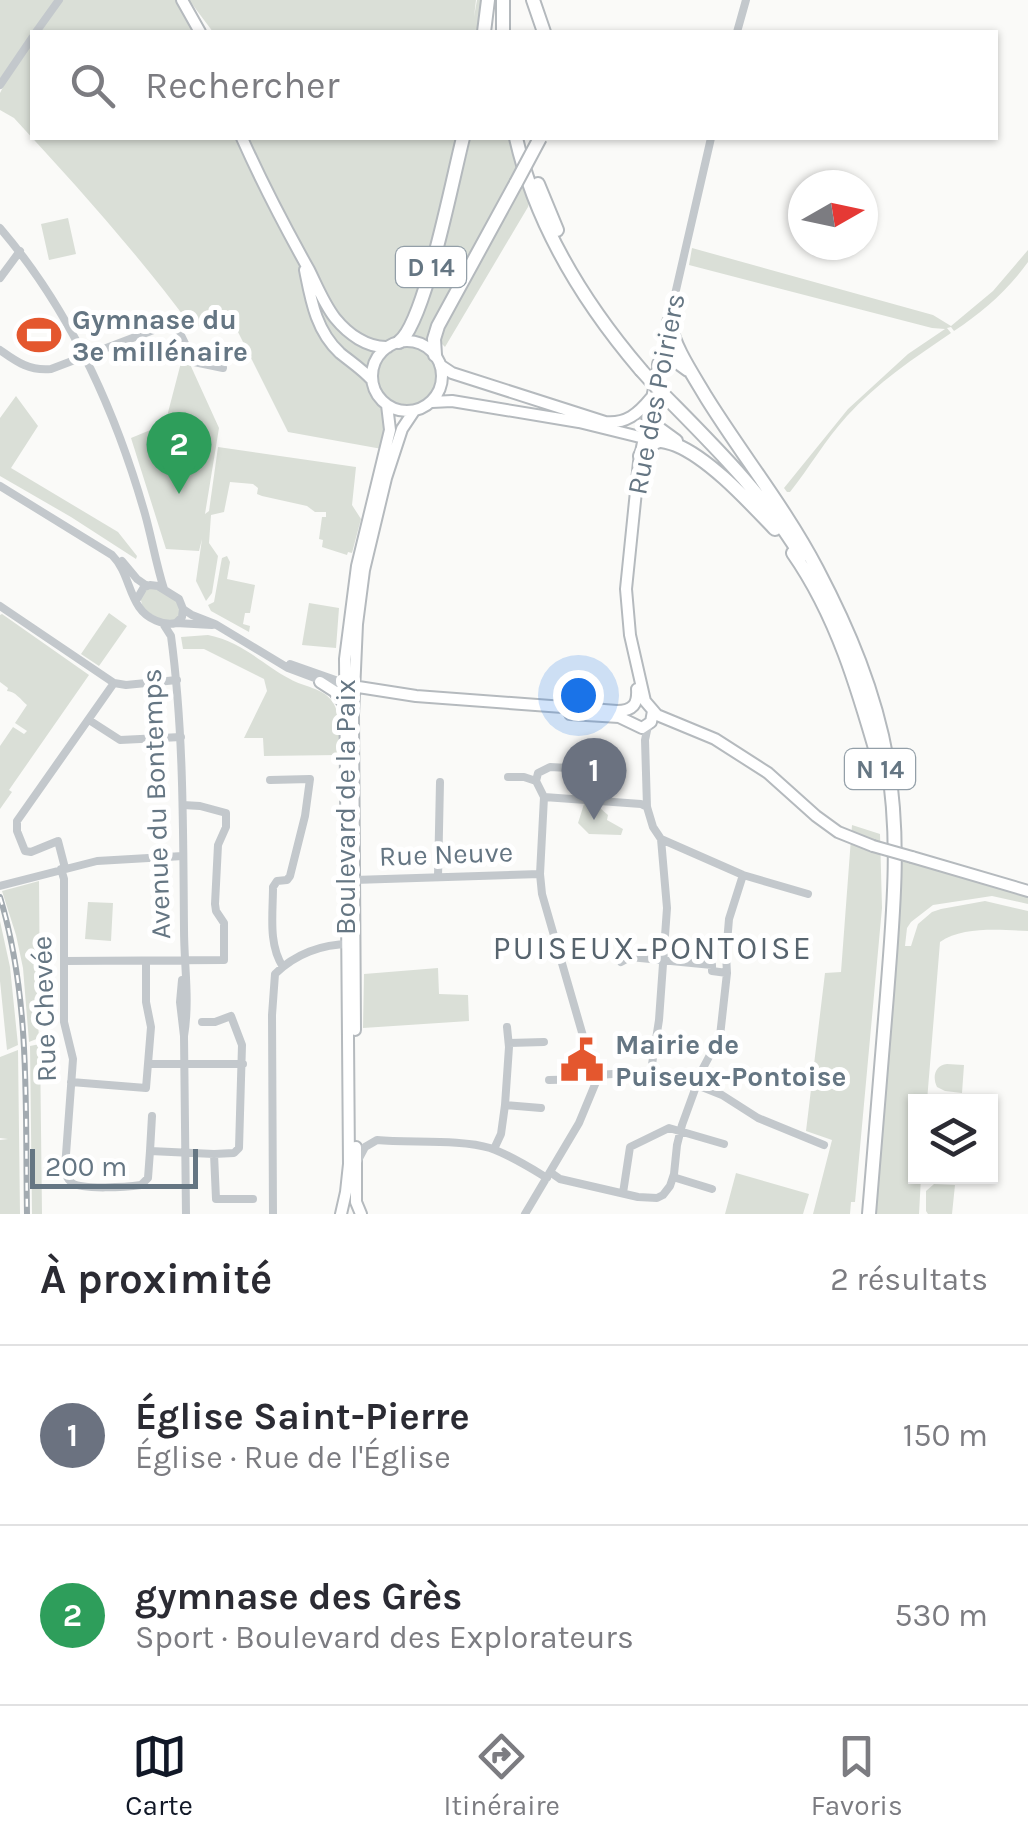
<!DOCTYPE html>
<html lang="fr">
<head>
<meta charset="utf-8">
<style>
  :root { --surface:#fff; --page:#f7f7f7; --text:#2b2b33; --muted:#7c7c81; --line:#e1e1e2; --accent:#111827 }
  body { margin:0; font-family:Karla,sans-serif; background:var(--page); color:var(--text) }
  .controls { position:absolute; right:30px; bottom:30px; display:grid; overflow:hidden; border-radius:0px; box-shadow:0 2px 8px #0004 }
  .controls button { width:90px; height:90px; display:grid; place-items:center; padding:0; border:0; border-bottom:2px solid var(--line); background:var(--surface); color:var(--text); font:50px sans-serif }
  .compass { position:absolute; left:788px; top:170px; width:90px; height:90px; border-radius:50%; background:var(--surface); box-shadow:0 2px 8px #0004; rotate:81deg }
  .scale { position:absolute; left:30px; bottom:25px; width:168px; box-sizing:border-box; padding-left:10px; border:5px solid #657683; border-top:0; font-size:28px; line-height:35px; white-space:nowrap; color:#657683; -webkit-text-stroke:8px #fff; paint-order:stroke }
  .you { position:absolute; left:578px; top:695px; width:35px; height:35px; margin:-25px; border:8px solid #fff; border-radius:50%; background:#1a73e8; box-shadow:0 0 0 15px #1a73e833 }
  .badge { display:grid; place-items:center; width:65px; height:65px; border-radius:50%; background:var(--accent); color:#fff; font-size:32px; font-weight:700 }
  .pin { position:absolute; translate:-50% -82px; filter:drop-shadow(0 2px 5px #0008) }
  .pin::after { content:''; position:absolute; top:52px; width:35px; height:30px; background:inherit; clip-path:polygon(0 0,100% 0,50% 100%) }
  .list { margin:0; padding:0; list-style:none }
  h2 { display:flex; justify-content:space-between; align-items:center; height:130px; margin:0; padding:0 40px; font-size:42px }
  h2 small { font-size:32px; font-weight:400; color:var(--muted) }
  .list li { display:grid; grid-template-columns:65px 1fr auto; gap:30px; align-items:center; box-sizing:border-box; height:180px; padding:0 40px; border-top:2px solid var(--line) }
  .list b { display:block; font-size:38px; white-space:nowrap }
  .list p { margin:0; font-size:32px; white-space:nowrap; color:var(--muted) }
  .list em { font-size:32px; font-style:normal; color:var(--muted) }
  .icon { flex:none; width:55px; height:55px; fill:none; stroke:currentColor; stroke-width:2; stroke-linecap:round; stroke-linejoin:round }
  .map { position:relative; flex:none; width:1028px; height:1214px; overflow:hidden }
  .search { position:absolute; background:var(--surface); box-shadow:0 2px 8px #0004; left:30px; right:30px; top:30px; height:110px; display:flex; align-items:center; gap:25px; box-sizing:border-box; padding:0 35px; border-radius:0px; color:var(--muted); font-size:38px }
  .sheet { height:490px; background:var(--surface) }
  nav { display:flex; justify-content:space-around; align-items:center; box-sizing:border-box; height:140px; border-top:2px solid var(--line); background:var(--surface); font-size:28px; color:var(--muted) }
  nav a { display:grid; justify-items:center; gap:5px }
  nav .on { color:var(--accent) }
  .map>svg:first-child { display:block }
  .green { fill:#dadfd7 }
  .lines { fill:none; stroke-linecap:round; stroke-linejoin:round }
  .major-casing { stroke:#b5babe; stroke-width:14 }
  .highway-casing { stroke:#b4b9bd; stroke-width:16 }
  .minor { stroke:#c3c8cc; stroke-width:8 }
  .major { stroke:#fff; stroke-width:10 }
  .highway { stroke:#fff; stroke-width:12 }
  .rail-casing { stroke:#a2aab0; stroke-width:6 }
  .rail { stroke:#fff; stroke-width:2.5; stroke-dasharray:8; stroke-linecap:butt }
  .major-bridge-casing { stroke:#b5babe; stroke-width:14; stroke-linecap:butt }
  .highway-bridge-casing { stroke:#b4b9bd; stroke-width:16; stroke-linecap:butt }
  .major-bridge { stroke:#fff; stroke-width:10 }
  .highway-bridge { stroke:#fff; stroke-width:12 }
  .labels { text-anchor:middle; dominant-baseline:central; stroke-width:10; stroke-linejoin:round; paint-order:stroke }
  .shield { fill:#fff; stroke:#939fa8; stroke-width:2.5 }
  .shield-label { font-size:25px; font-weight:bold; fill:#657683 }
  .poi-label { font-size:28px; font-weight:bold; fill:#657683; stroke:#fff; text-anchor:start }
  .street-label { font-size:28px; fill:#657683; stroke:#fff }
  .quarter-label { font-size:32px; letter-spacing:2.5px; fill:#57646e; stroke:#fff }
</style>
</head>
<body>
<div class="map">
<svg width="1028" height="1214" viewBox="0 0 1028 1214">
  <rect width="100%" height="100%" fill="#fafaf8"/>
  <path class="green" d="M0,0H55L0,79Z
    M62,0H178L196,32H39Z
    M189,0H476L474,17L477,0H485L481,32H213Z
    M32,43V138H238L299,264L320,330L367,380L384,409L387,425L382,449L288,432L233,322L192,327C137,253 76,185 14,118L0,110V93L5,83Z
    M246,138H460L416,308L397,340L385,344L368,340L353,330L336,311L287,221Z
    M471,138H510L518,170L426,340L409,338L429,298Z
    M523,180L530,200L528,207L445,347L441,343V332Z
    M68,218L76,254L49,260L41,224Z
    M692,248L933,315L951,326L993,291L1028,250V262C1008,290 983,312 954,331L951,327L947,328L951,333C914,358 877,383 847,416C825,440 810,467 790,492H787L784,488L848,409L908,354L945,329L932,328L689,265Z
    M316,305L319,306L334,324L376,351L377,354L370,369C342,356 328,332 316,305Z
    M376 376a31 31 0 1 1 62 0a31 31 0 1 1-62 0Z
    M184,351L219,428L205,514L209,511L218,447L356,467L352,505L361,519L352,553L348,552L347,555L322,547L323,540L319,539L322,517H326V512H315L307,506L262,496L257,494L258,488L253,484L230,482L224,512L211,515L209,543L218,556L212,593L206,601L196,581L202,539L199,551L166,549L131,438L165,424Z
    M16,396L38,426L11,468L118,532L137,556L136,559L71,517L0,476V418Z
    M227,556L230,562L227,579L255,585L250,613H245L243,624L250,626L249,632L211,611L208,605L214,602L221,563L222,558Z
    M153,587L178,601L181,611L176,621L166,623L143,609L140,596L144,591Z
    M309,603L339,608L336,648L302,645Z
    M109,613L127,626L99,666L81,654Z
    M2,614L89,675L9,790L12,792L0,809V746L13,727L24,734L27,731L15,723L27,705C21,700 15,691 7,691L8,688L0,682V615Z
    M208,635C243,642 260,663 290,679C304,687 323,688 332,701C342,715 339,739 339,755L264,756L263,738H244L267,691L264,679L204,649H183L181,637Z
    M584,804L600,805V808L608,815L607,820L623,829L621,835L589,834L578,823Z
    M852,825L880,834L882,908L855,1202H851L850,1214H813L832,1140L806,1131L825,973L841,972Z
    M900,859L1028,894V904L992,896L933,905L911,922L907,928L905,946H911L918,924L932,912L941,909L985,901L1028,911V931C1001,930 963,926 940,942L927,1101L916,1102V1176L921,1177L919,1214H876L899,928Z
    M39,881L40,1005L37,1006L39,1038L29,1042L23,968L16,935L2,891Z
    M88,902L113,903L111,941L85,939Z
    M0,921L10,967L18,1045L7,1050L0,981Z
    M438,968L439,994L468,995L469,1021L363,1028L364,974Z
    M40,1044L42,1214H32L30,1046Z
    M18,1050L20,1214H0V1140L8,1139L0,1138V1057Z
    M947,1064L964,1065L962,1093L945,1091L937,1087C932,1077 935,1065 947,1064Z
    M736,1173L809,1194L803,1214H725Z
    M934,1184L955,1185L952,1214H928L926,1211V1191Z"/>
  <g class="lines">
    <g class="major-casing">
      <path id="major" d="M182,0L200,32
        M242,138C262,183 285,227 309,270C317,286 324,304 335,318C348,334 367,348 388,347
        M305,270C311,300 316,331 340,353C351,362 362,369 372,380
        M372 376a35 35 0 1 1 70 0a35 35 0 1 1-70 0Z
        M659,364L639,462L626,589L630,635L645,701L657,715L715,739L768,773L816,816L838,832L873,846
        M440,365L452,373L605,422C626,424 638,414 651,398
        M432,402L452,401L579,422L644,438
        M320,682L334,691L344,704
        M352,686L416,696L617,711C633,711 638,704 637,689
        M570,714L619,717L642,728L651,722L653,711
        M912,857L1028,891
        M355,1030L353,715L357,624L364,570L386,478L402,429L414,411
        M356,1147V1202L361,1214
        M341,1214L346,1192L349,1164L345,659L357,566L390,430L387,405"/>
    </g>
    <g class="highway-casing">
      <path id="highway" d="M533,0L544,32
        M484,32L488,0
        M503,32V0
        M516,138C536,226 583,302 641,370
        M538,184L557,230
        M669,322C675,349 692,373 706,397C742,455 785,508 817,569C849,630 875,692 887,760C901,839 893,916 887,995C881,1068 875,1141 869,1214
        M399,342C425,323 453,176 463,138
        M435,355L434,339L438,326L516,183
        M659,364L677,362L688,370
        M660,391C710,442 764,494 801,556
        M649,416L654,425L676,441
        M644,438C655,440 666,441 676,445C710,459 749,502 775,529
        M640,456L645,447L659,441
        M793,553C837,616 858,689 879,762"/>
    </g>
    <path class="minor" d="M36,32L59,0
      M737,32L746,0
      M0,85L32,38
      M0,228C71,311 115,409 145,514C152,539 156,564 164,589
      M0,278L20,251
      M0,350C17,362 29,371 51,369L172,323L176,325L194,362L223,368
      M659,364L711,138
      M0,486L112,555C127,570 128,591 139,607C147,619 164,626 176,623L182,617L183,609
      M122,561L137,579L147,586
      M137,599L144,587L150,585L158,586L179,599L183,609L192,615L215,624L288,668L344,689
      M0,606L114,683L126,685L177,680
      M176,623L212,625
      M164,625L171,636C184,733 183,831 184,929C184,965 190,1000 184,1036
      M290,664L344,683L346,687
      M89,720L120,740L181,737
      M648,726L645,740L647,807L653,827L661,839L667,908L659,1020L650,1077
      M508,777H524L536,781L544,797
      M270,780L310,779L305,816L290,876L287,880L277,881L273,887C273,914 268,944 283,967
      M536,781L538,773L550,767L588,769
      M544,797L540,874L542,894L594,1074
      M544,797L641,804L647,807
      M661,839L743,875L808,894
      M65,868L58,841L31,852L25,851L17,831V821L114,683
      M61,869L64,879V1022L73,1059L65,1168C66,1175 66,1178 72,1183C83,1190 127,1187 141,1185L148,1178L150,1151L214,1154L216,1199H253
      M438,877L440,782
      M354,880L540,874
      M0,886L97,861L183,856
      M64,961L224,960V923L216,911L215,904L218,845L226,827V813L200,806L183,805
      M621,962L630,957L712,965V971L727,973
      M182,980L180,1002L184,1036L186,1214
      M202,1022H215L231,1016L242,1045L239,1148L234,1153L214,1154
      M509,1043L544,1042
      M148,1064H243
      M598,1075L627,1073L697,1085L722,1095L758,1118L824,1145
      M549,1080L591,1079
      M71,1082L146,1088L151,1027L146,1002V961
      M505,1105L541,1108
      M494,1149L501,1134L505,1105L509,1047L507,1027
      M150,1151L152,1116
      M357,1162L365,1147L377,1140C410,1143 461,1139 490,1148C510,1155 529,1167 547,1178
      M550,1172L560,1179L638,1197L657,1198L663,1195L670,1186L674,1174L677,1145L682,1125L702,1070L720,1036L727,973L726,955L729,919L743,875
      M673,1177L712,1189
      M623,1193L630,1147L669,1128L724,1144
      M273,1214L272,1015L275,974C295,954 322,944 350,944
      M525,1214L579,1123L596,1082"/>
    <use href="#major" class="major"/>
    <use href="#highway" class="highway"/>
    <g class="rail-casing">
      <path id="rail" d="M0,897C31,1000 25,1107 27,1214"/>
    </g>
    <use href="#rail" class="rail"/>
    <g class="major-bridge-casing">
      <path id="major-bridge" d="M873,846L912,857"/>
    </g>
    <g class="highway-bridge-casing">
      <path id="highway-bridge" d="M516,183L540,138
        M641,370L660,391"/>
    </g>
    <use href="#major-bridge" class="major-bridge"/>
    <use href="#highway-bridge" class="highway-bridge"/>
  </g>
  <defs>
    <g id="stadium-bare" transform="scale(3.45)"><path d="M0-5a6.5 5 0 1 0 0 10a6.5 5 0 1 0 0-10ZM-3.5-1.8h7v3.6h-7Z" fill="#e4572e" stroke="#fff" stroke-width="2.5" paint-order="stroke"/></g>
    <g id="civic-bare" transform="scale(3.45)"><path d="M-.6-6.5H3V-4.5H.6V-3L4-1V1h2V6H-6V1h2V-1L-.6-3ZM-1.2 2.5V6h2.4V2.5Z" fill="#e4572e" stroke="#fff" stroke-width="2.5" paint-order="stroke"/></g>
  </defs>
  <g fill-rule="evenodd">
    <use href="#stadium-bare" x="39" y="335"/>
    <use href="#civic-bare" x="582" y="1060"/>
  </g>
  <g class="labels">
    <g class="shield">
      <rect x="396" y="247" width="70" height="40" rx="8"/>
      <rect x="845" y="749" width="70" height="40" rx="8"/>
    </g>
    <g class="shield-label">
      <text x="431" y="267">D 14</text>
      <text x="880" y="769">N 14</text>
    </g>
    <g class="poi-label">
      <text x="72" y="319">Gymnase du<tspan x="72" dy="32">3e millénaire</tspan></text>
      <text x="615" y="1044">Mairie de<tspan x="615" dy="32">Puiseux-Pontoise</tspan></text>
    </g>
    <g class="street-label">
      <text transform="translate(656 394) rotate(-79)">Rue des Poiriers</text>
      <text transform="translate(156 804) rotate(-92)">Avenue du Bontemps</text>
      <text transform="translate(345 807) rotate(-90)">Boulevard de la Paix</text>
      <text transform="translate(446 854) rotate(-2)">Rue Neuve</text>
      <text transform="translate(44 1009) rotate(-92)">Rue Chevée</text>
    </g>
    <g class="quarter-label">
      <text x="653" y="948">PUISEUX-PONTOISE</text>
    </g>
  </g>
</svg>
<div class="controls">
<button><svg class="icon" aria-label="layers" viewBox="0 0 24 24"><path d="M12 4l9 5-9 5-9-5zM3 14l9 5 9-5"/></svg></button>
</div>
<svg class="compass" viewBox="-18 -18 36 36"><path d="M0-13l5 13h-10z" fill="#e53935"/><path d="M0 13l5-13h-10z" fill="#7c7c81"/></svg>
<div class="scale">200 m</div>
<div class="you"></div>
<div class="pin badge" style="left:594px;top:820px;background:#6b7280">1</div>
<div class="pin badge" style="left:179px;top:494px;background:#2e9e5b">2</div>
<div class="search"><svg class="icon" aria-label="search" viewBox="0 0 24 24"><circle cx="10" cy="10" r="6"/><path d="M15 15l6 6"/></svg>Rechercher</div>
</div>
<section class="sheet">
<h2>À proximité<small>2 résultats</small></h2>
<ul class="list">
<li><span class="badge" style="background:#6b7280">1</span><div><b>Église Saint-Pierre</b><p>Église · Rue de l'Église</p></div><em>150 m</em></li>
<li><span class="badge" style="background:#2e9e5b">2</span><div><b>gymnase des Grès</b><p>Sport · Boulevard des Explorateurs</p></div><em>530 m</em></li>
</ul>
</section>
<nav>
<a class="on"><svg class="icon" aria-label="map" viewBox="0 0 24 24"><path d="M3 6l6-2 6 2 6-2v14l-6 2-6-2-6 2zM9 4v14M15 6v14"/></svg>Carte</a>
<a><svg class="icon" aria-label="directions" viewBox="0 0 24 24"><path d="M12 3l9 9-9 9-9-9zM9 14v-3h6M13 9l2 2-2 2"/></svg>Itinéraire</a>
<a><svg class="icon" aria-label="saved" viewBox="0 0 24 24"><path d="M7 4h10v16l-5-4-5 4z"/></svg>Favoris</a>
</nav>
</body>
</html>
